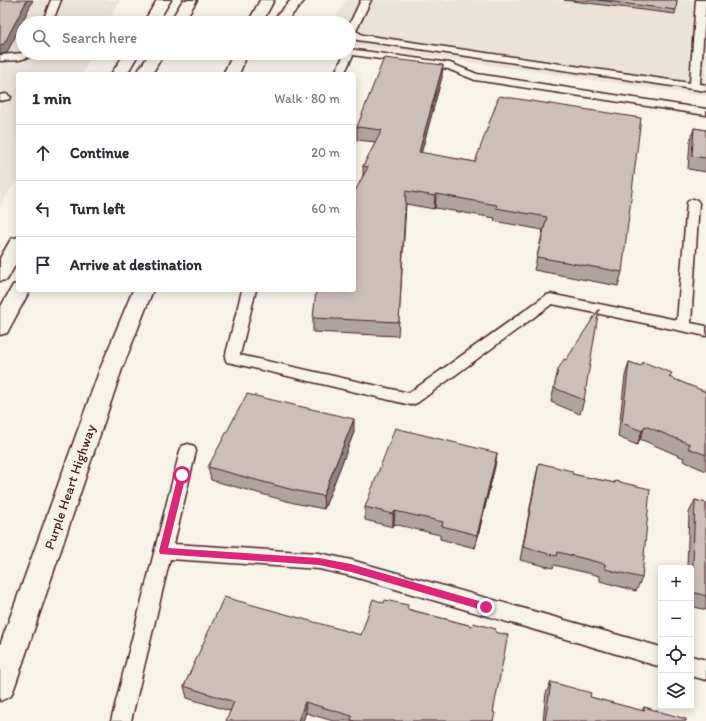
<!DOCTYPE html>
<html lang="en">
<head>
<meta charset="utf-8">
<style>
  :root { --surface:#fff; --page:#f7f7f7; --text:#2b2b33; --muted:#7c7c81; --line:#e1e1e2 }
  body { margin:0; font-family:Itim,sans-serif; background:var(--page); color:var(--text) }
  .controls { position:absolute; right:12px; bottom:12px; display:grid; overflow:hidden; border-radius:4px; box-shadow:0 2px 10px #0003 }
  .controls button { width:36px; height:36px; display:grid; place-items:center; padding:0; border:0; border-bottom:1px solid var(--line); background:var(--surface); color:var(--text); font:20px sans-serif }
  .stop { position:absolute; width:12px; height:12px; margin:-9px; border:3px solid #db2777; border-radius:50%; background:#fff }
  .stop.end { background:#db2777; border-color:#fff; box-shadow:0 1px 4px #0008 }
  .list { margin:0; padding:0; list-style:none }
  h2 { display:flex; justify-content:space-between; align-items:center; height:52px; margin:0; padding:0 16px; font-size:17px }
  h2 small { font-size:13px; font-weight:400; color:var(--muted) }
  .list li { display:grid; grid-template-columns:26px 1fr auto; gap:12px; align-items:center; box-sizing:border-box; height:56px; padding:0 16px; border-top:1px solid var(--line) }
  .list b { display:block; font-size:15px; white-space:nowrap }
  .list em { font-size:13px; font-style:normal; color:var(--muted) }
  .icon { flex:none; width:22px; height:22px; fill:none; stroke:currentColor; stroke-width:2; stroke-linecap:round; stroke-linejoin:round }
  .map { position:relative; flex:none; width:706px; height:721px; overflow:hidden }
  .search { position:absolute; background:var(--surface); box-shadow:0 2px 10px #0003; left:16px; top:16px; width:340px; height:44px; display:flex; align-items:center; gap:10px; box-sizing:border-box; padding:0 14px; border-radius:22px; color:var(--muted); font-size:15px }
  .panel { position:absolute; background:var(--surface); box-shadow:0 2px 10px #0003; left:16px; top:72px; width:340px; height:220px; border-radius:4px }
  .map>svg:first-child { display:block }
  .built { fill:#eae3da }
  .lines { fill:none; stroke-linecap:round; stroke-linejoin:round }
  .service-casing { stroke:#4a1f2b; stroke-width:3 }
  .motorway-casing { stroke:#4a1f2b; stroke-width:3 }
  .service { fill:#f7f3e8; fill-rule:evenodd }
  .motorway { fill:#f7f3e8; fill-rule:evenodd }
  .wall { fill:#afa49f; stroke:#4a1f2b }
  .shaded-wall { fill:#8f8682; stroke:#4a1f2b }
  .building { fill:#ccbfb9; stroke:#4a1f2b }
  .route { fill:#db2777 }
  .labels { text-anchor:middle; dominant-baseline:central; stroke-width:3; stroke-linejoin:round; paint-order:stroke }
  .street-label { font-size:14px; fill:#4a1f2b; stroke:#f7f3e8 }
</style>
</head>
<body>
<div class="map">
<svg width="706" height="721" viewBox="0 0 706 721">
  <rect width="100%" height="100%" fill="#f7f3e8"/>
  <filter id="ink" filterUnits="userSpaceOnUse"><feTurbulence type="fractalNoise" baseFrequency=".025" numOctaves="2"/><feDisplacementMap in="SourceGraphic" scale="8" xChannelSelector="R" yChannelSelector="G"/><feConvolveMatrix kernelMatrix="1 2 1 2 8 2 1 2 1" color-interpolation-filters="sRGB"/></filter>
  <g filter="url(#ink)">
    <path class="built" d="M0,0H120L108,23H23V53H93L82,74H18V178L0,206Z
      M346,0H706V96L349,45V23H333Z"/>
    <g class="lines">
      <g class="service-casing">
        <path id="service" d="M51,0H61L52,23H42Z
          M361,0H371L356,31L363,35L690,83L696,0H706L700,84L706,85V91L357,40L349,35V25Z
          M349,49L450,63L477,74L706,109V115L475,80L448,69L353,55L344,74H334L345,53H349Z
          M23,53H37L36,55L19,60L0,61V55Z
          M6,94L11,97L10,99L0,101V95Z
          M693,199L697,200L699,203L691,323L706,326V336L552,304L417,403L411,405L232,363L227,362L225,358L242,290H256L240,355L409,393L545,296L550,294L677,320L687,203L689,200Z
          M188,444L194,446L196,451L174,544L319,553L351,560L661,647V667L351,576L319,569L170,559L131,721H111L180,451L182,446Z
          M691,656L706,660V680L691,676Z"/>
      </g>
      <g class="motorway-casing">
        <path id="motorway" d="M157,0H171L157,23H143Z
          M183,0H197L183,23H169Z
          M260,0H274L262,23H248Z
          M291,0H305L285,23H270Z
          M125,53H139L127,74H111Z
          M150,53H164L152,74H136Z
          M234,53H248L239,74H223Z
          M18,237V260L7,280L0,281V258L11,239Z
          M18,284V290H30L7,333L0,335V308L13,285Z
          M133,290H153L122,369L15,686L11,696L0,701V645L100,369Z"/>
      </g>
      <use href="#service" class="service"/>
      <use href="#motorway" class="motorway"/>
    </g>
    <path class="wall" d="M564,0H677L675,14Z
      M442,77L421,153L475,162L622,272L618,286L534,270L543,230L494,221L495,218L435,208L434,209L406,204L398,336L313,332V318L363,175V166L376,142L357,140V127Z
      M694,128L706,130V172L688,169L690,141Z
      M566,360L584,400L580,414L551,402L558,370Z
      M629,362L706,392V471L683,461L684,458L640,439L637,445L618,437L625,376Z
      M354,432L324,509L294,503L211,480L208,467Z
      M497,453L495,466L475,548L440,539V535L394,524L393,527L365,520V507Z
      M539,463L572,474L614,483L615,481L642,578L636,591L600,581V576L554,565L553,568L520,560L536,476Z
      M695,500L706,503V610L691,606V568H687L689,513Z
      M384,603L495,632L493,721H333L306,713L230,711L187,698L184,686L361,635Z
      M551,682L590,697L642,711L644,707L686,721H543L546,693Z"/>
    <path class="shaded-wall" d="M27,0H33L7,53L0,54V45Z
      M443,65L442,77L418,165L419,152Z
      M436,194L435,208L434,209L435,196Z
      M354,419V432L324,509L323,496Z
      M645,426L640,439L637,445L642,431Z
      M497,453L495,466L475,548L477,535Z
      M395,511L394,524L393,527V514Z
      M305,702L306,713L303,721H298Z"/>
    <path class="building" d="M0,0H27L4,44L0,45Z
      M598,0H677L676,10Z
      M384,58L443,65L419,152L475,162L499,96L641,118L622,272L537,257L547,217L496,208L497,205L436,194L435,196L406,191L399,322L313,318L316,290H354V193L368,167L363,166L382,130L357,127Z
      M694,128L706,130V158L692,156Z
      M599,309L584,400L554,388L558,370L564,359L566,360Z
      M629,362L641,366L643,362L672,373L669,377L706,392V455L688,448L690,444L645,426L642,431L622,423Z
      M247,394L354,419L323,496L293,490L208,467Z
      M395,428L497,453L477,535L442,526L443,522L395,511L393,514L365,507Z
      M539,463L572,471V474L615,483V481L650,489L642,578L605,569V564L558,552L557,556L523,547Z
      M695,500L706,503V596L692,592Z
      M224,597L361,635L373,599L384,603L385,600L408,605L407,609L472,626L473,623L496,629L495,632L508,635L493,712L495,713L493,721H355L351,720L352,716L305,702L298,721H226L234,702L184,686Z
      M551,682L591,693L590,697L644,711V707L686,719V721H545Z"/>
  </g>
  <path class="route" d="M182,472L186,475L168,548L319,558L351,564L486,603L490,607L486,611L351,572L319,565L160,554L159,551L178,475Z"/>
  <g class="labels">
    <g class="street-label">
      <text transform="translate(70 487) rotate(-71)">Purple Heart Highway</text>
    </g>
  </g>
</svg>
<div class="controls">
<button>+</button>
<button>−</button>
<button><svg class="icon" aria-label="locate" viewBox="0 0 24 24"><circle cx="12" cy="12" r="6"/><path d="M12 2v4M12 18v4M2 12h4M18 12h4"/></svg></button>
<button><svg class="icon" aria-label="layers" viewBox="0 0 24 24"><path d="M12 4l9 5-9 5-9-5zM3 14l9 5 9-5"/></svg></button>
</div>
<div class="stop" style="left:182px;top:475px"></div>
<div class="stop end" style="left:486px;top:607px"></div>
<div class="search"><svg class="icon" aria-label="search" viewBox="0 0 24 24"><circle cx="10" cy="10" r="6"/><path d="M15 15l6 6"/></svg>Search here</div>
<section class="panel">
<h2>1 min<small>Walk · 80 m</small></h2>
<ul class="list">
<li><svg class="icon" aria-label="ahead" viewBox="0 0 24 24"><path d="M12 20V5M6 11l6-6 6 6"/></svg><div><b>Continue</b></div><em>20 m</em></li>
<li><svg class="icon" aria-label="left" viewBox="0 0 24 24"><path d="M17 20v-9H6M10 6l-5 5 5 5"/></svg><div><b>Turn left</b></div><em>60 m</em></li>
<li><svg class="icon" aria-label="arrive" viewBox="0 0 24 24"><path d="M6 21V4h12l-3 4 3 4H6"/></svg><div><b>Arrive at destination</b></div></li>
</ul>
</section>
</div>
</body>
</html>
